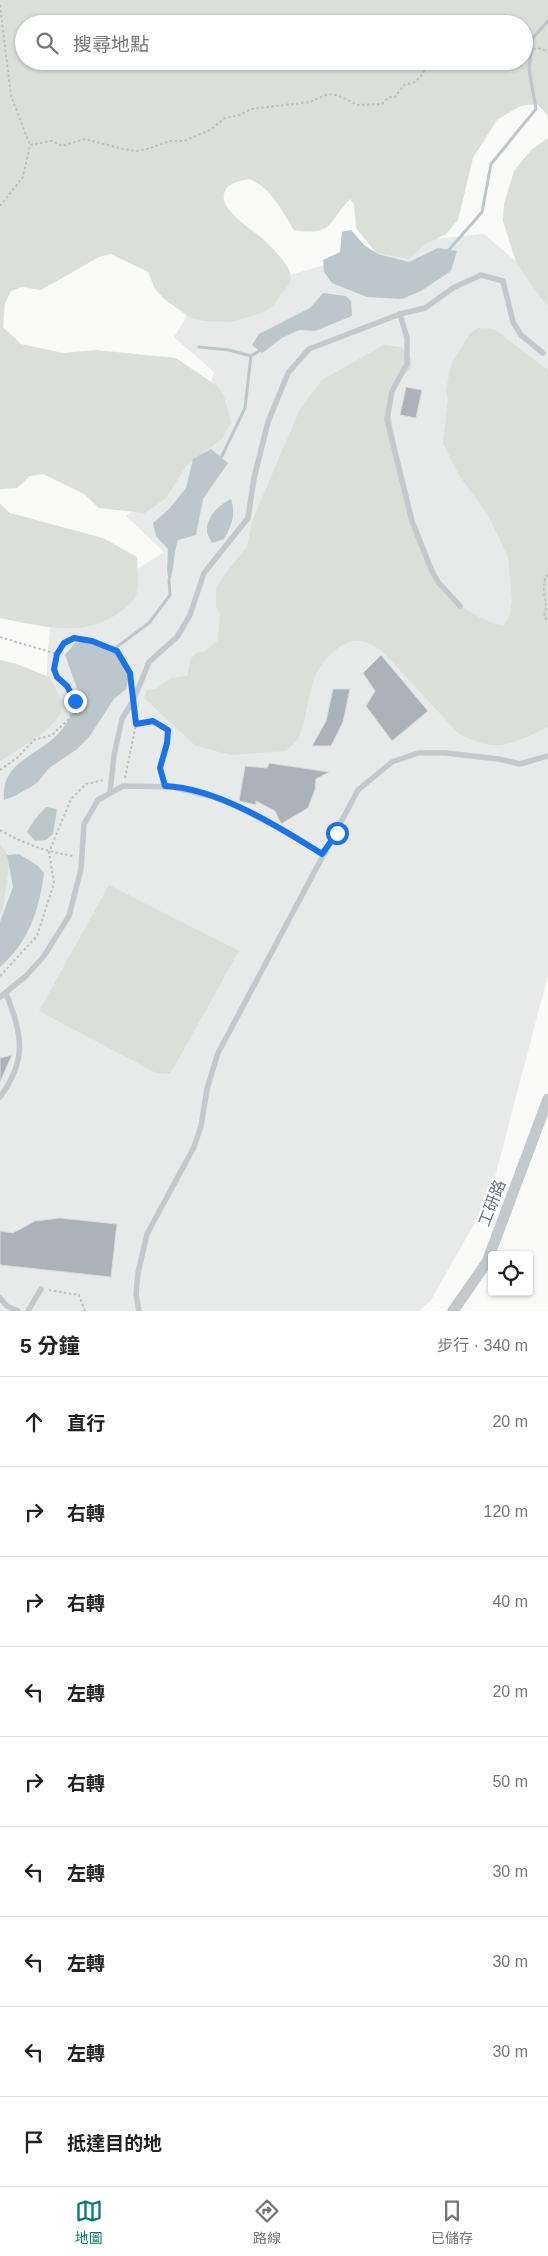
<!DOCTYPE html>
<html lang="zh-TW">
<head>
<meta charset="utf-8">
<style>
  :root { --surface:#fff; --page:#f2f2f2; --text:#222; --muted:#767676; --line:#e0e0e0; --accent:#0f766e }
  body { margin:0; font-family:Helvetica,"Noto Sans TC",sans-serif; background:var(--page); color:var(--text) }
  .controls { position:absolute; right:15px; bottom:15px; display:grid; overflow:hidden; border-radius:5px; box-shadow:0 1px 4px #0004 }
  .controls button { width:45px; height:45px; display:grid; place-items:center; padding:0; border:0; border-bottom:1px solid var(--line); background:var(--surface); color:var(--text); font:25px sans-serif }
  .stop { position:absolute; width:15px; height:15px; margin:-11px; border:4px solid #1a73e8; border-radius:50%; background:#fff }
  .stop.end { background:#1a73e8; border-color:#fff; box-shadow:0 1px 5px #0008 }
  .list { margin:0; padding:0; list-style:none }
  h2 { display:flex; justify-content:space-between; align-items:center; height:65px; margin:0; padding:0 20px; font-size:21px }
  h2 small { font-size:16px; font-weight:400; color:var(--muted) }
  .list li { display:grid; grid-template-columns:32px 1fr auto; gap:15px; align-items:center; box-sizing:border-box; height:90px; padding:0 20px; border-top:1px solid var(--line) }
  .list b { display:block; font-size:19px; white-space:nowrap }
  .list em { font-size:16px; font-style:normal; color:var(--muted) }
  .icon { flex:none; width:28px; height:28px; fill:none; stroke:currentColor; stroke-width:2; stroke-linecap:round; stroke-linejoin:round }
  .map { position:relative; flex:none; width:548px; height:1311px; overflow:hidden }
  .search { position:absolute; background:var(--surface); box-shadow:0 1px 4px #0004; left:15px; right:15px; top:15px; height:55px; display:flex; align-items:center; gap:12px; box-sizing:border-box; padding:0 18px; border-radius:28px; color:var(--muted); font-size:19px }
  .sheet { height:875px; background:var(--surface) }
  nav { display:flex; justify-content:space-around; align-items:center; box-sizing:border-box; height:70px; border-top:1px solid var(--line); background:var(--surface); font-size:14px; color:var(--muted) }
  nav a { display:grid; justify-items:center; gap:2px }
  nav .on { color:var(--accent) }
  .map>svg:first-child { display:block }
  .built { fill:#e8e9e9 }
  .green { fill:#dadfd7; fill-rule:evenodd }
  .water { fill:#bbc7cb }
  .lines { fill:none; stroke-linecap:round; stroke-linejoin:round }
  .stream { stroke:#bbc7cb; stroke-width:3 }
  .building { fill:#aab3b9; stroke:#dcdcda }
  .path { stroke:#bbbfc2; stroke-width:2; stroke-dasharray:2.5 2.5; stroke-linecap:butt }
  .service { stroke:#c3c8cc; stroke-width:5.5 }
  .minor { stroke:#c3c8cc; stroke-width:11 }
  .route { stroke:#1a73e8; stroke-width:6 }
  .labels { text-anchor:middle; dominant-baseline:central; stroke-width:5; stroke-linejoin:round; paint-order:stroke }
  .street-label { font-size:16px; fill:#657683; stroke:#fff }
</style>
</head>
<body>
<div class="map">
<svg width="548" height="1311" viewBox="0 0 548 1311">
  <rect width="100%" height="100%" fill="#fafaf8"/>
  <path class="built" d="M484,234L548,288V975L490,1196L431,1300L419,1311H0V746L45,711L48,648L51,624L164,552L126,516L181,475L214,372L174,337L194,304L401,242Z"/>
  <path class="green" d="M0,0H548V116L537,104L520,106L497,120L473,158L458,220L446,234L424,245L409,259L378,253L373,249L356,228L354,204L350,199C327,224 332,236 294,230C281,210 272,188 249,179C244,180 235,182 230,185C208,203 249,227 261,237C270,246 289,263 291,277C291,288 276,296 274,306L262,313L231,322L204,321L191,318L164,299L155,289L148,272L111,254L99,257L41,290L22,287L11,291L5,303L3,327L21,344L63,353L96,350L176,358L217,386L224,396L231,422L222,439L187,465L166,498L145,513L99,508L84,494L43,474L30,476L17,488L0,489ZM24,24H524V61H24Z
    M548,138V305L541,298L516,262L503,221L504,204L514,171L531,150Z
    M478,328L494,329L548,370V727C511,744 497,755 458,733L382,651C368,641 356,636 341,646C304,671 313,701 299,737C296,742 290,747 286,751L231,755L196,746L144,698L147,690L156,689L171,678L187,676L191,659L196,653L205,651L218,640L220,614L216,606V589L223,576L247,547L253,519L300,409L322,380L384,345L401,347L412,360L411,368L391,385L388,401C402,469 411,582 479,617C488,621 494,625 504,625L509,618L512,601L508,557L487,513L460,477L443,443L448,399L446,390L451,365L470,333Z
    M0,504L10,513L103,538L137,557C137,568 140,582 137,592C134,602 128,606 120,612C84,639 41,626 0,618Z
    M0,660L17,664L49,677C53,685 61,697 62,705C63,726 16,750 0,761Z
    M0,843L10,859L3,908L0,915Z
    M109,885L239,951L170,1074L156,1073L39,1011Z"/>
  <path class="water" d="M351,230L364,245L378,254L409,262L438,248L457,251L451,271L421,291L402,299L367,297L332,283L324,272L323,260L340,252L342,232Z
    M323,293L346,296L351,301L352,316L315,331L299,330L282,338L262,353L252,345L259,334L310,308Z
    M211,449L228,463L203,499L196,535L178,540C173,554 175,568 169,583L167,570L168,549L156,536L153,523L169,509L186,488L193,459Z
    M231,499C236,514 232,525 224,539L212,543C210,539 207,534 207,531C206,517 220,504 231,499Z
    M92,641L117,651L130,673L126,689L114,699L89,737L76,750L49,768L37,783L15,796L4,800C0,764 35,756 55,737C67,726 74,710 80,696L65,655L75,643Z
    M46,807L57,809L53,834L46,840L35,841L27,832L35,819Z
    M19,854L38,866L44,873C39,910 29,942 0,967V922L13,887L7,855Z"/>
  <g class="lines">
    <path class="stream" d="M447,252L482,212L491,164L536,109L529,69L533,38L548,21
      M199,347L229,350L251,356
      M220,460L245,408L251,356L261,350
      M110,652L149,623L170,595L169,580"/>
  </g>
  <path class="building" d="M406,387L422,390L416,418L400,415Z
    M381,655L428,711L392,741L366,706L375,691L363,673Z
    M333,689H350L343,722L331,746H312L326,721Z
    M269,763L329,772L316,779L315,790L308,808L281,824L275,811L256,801V805L239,801L245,766L267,768Z
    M12,1055L0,1082V1058Z
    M60,1218L117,1224L111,1277L0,1265V1231L13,1233L35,1221Z"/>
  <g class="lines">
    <path class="path" d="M0,5L11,96L30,145
      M524,53L537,48L548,51
      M0,206L23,177L30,145L52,141L62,146L85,139L123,149L137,151L147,149L170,141H184L210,130L225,118L240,115L251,109L310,102L328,94L337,95L358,105L382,104L389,97H395L404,85L415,82L423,74L425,67L431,61
      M548,575L545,577C545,582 544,586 544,591C545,601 548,605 544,616L548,622
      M0,637L57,654
      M136,724L153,721L167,731L164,759L160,768L163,780
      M0,770L17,758L34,740L52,735L70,718L75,701L67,686L57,677L54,669L57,654L64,643L75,638L92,641L117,651L130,673L132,682
      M125,778L136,724L135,712
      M0,830C24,844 47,852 74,856
      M0,976L37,936L54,883L49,852L71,799L86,784L104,780
      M49,1290L79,1295L85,1311"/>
    <path class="service" d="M400,314L425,308L453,288L481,275L503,281L513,322L521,335L543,353
      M110,793L114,755L122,719L134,699L149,662L177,637L190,615L204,573L248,518L254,478L268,422L288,373L309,349L400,314L407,338V364L392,391L387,419L412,521L431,569L438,582L460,606
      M0,997L26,976L44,956L69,916L81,869L84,824L98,800L123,786L173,787L222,799L285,831L322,854
      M0,1097C28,1059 22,1035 6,993
      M0,1298L7,1306L18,1311
      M28,1311L41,1289
      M139,1311L136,1294L138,1273L147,1234L194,1147L201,1126L207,1089L218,1053L358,790L392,762L418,753H445L499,759L520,764L548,756"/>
    <path class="minor" d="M453,1311L487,1262L548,1099"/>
  </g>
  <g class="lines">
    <path class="route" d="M75,701L67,686L57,677L54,669L57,654L64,643L74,638L92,641L117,651L130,673L136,724L153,721L168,730L167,743L160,768L165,786C217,788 279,827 322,854L337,833"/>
  </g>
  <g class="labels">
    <g class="street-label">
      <text transform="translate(492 1203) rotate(-69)">工研路</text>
    </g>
  </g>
</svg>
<div class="controls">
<button><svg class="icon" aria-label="locate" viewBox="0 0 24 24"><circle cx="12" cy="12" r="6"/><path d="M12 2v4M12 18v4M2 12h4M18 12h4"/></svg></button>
</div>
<div class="stop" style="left:337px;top:833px"></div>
<div class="stop end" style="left:75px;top:701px"></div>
<div class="search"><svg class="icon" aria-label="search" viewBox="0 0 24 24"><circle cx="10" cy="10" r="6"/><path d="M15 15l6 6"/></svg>搜尋地點</div>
</div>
<section class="sheet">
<h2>5 分鐘<small>步行 · 340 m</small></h2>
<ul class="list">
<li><svg class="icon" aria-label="ahead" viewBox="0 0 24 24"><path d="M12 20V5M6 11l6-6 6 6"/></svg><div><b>直行</b></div><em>20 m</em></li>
<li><svg class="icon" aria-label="right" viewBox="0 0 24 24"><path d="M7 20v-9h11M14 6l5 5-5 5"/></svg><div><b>右轉</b></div><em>120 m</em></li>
<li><svg class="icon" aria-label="right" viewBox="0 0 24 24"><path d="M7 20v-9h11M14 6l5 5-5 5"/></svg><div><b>右轉</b></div><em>40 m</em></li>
<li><svg class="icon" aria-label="left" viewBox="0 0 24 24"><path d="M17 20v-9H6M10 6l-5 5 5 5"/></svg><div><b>左轉</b></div><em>20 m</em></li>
<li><svg class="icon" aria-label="right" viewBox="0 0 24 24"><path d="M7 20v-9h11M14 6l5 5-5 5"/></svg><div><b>右轉</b></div><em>50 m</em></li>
<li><svg class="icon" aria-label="left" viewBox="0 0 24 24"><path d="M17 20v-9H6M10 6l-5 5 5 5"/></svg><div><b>左轉</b></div><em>30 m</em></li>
<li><svg class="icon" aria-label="left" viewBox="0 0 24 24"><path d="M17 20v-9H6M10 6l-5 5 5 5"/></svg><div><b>左轉</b></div><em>30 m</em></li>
<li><svg class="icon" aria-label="left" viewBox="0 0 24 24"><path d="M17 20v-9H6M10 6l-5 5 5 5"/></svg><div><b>左轉</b></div><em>30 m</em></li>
<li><svg class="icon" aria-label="arrive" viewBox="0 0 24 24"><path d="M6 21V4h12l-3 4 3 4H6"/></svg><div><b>抵達目的地</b></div></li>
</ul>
</section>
<nav>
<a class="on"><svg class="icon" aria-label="map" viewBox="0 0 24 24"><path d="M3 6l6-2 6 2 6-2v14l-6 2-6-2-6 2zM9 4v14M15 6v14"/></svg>地圖</a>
<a><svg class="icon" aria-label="directions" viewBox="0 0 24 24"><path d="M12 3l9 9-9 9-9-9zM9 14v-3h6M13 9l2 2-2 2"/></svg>路線</a>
<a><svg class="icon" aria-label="saved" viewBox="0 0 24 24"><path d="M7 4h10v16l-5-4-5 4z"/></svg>已儲存</a>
</nav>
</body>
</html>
